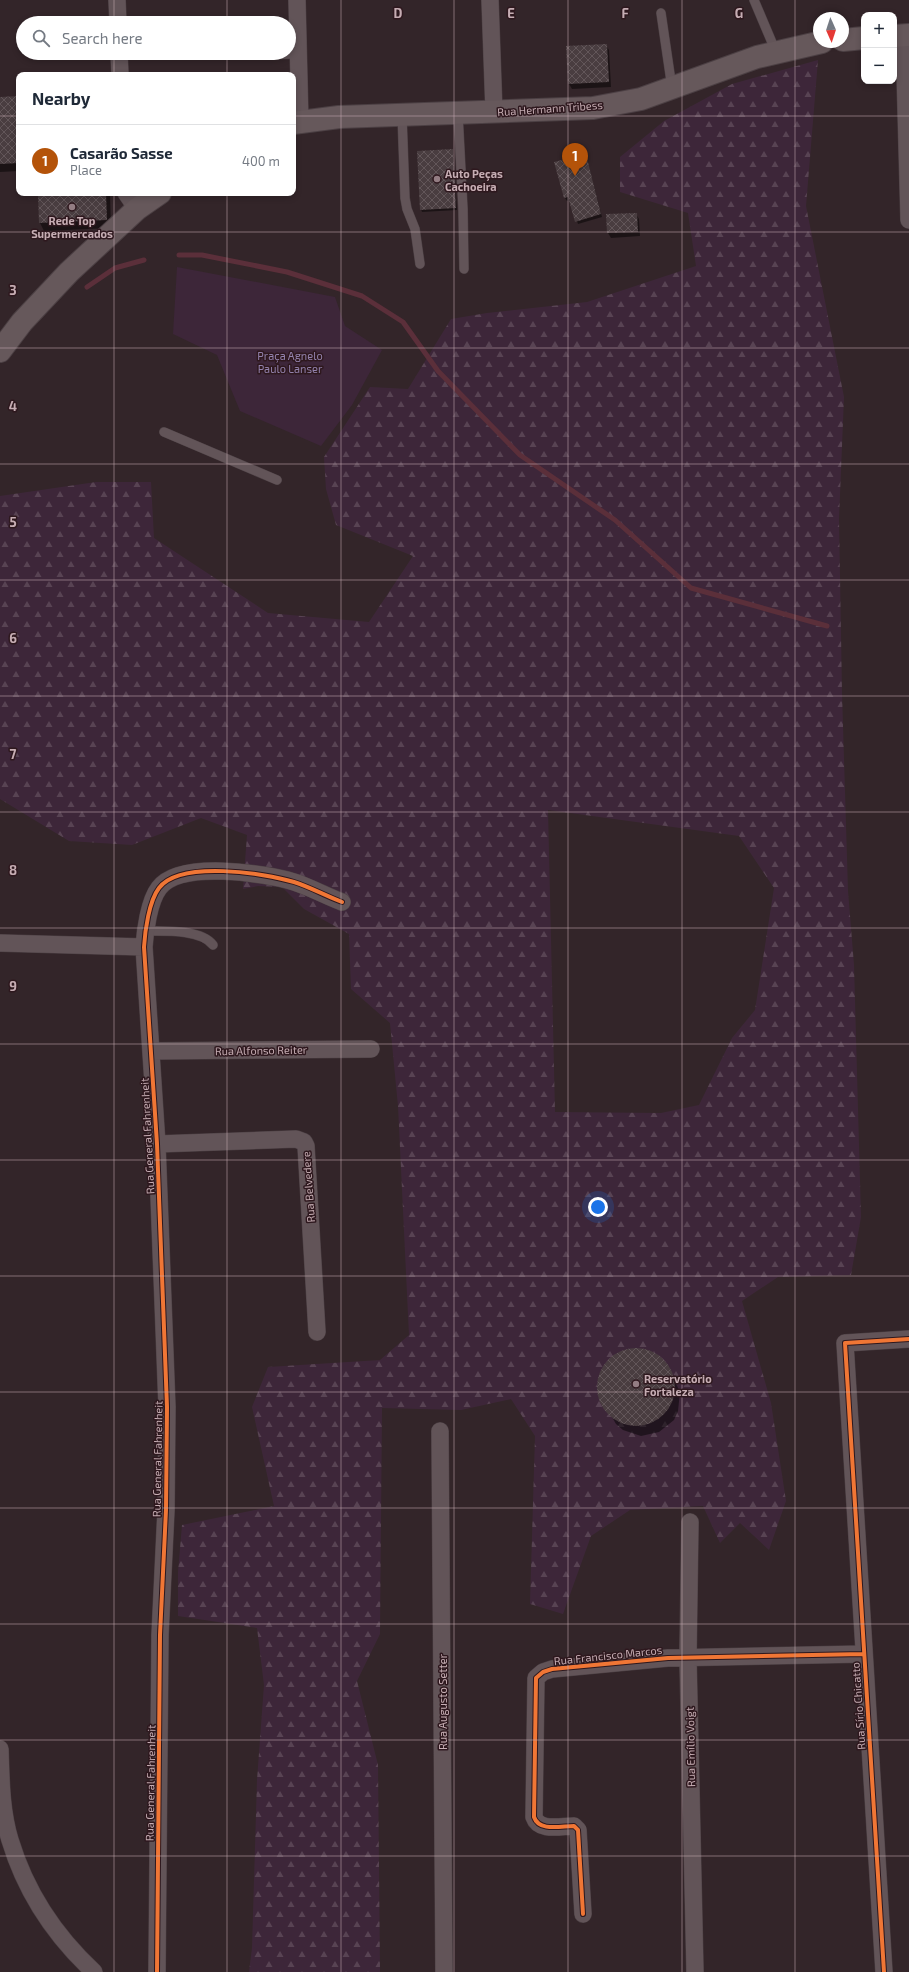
<!DOCTYPE html>
<html lang="en">
<head>
<meta charset="utf-8">
<style>
  :root { --surface:#fff; --page:#f2f2f3; --text:#1f2937; --muted:#747a83; --line:#e0e1e3; --accent:#b45309 }
  body { margin:0; font-family:"Exo 2",sans-serif; background:var(--page); color:var(--text) }
  .controls { position:absolute; right:12px; top:12px; display:grid; overflow:hidden; border-radius:8px; box-shadow:0 2px 6px #0003 }
  .controls button { width:36px; height:36px; display:grid; place-items:center; padding:0; border:0; border-bottom:1px solid var(--line); background:var(--surface); color:var(--text); font:20px sans-serif }
  .compass { position:absolute; left:813px; top:12px; width:36px; height:36px; border-radius:50%; background:var(--surface); box-shadow:0 2px 6px #0003; rotate:177deg }
  .you { position:absolute; left:598px; top:1207px; width:14px; height:14px; margin:-10px; border:3px solid #fff; border-radius:50%; background:#1a73e8; box-shadow:0 0 0 6px #1a73e833 }
  .badge { display:grid; place-items:center; width:26px; height:26px; border-radius:50%; background:var(--accent); color:#fff; font-size:13px; font-weight:700 }
  .pin { position:absolute; translate:-50% -33px; filter:drop-shadow(0 1px 2px #0008) }
  .pin::after { content:''; position:absolute; top:21px; width:14px; height:12px; background:inherit; clip-path:polygon(0 0,100% 0,50% 100%) }
  .list { margin:0; padding:0; list-style:none }
  h2 { display:flex; justify-content:space-between; align-items:center; height:52px; margin:0; padding:0 16px; font-size:17px }
  h2 small { font-size:13px; font-weight:400; color:var(--muted) }
  .list li { display:grid; grid-template-columns:26px 1fr auto; gap:12px; align-items:center; box-sizing:border-box; height:72px; padding:0 16px; border-top:1px solid var(--line) }
  .list b { display:block; font-size:15px; white-space:nowrap }
  .list p { margin:0; font-size:13px; white-space:nowrap; color:var(--muted) }
  .list em { font-size:13px; font-style:normal; color:var(--muted) }
  .icon { flex:none; width:22px; height:22px; fill:none; stroke:currentColor; stroke-width:2; stroke-linecap:round; stroke-linejoin:round }
  .map { position:relative; flex:none; width:909px; height:1972px; overflow:hidden }
  .search { position:absolute; background:var(--surface); box-shadow:0 2px 6px #0003; left:16px; top:16px; width:280px; height:44px; display:flex; align-items:center; gap:10px; box-sizing:border-box; padding:0 14px; border-radius:22px; color:var(--muted); font-size:15px }
  .panel { position:absolute; background:var(--surface); box-shadow:0 2px 6px #0003; left:16px; top:72px; width:280px; height:124px; border-radius:8px }
  .map>svg:first-child { display:block }
  .forest { fill:url(#forest-firs); fill-rule:evenodd }
  .park { fill:#3d2639 }
  .shadow { fill:#0007 }
  .lines { fill:none; stroke-linecap:round; stroke-linejoin:round }
  .stream { stroke:#5b2f3a; stroke-width:5 }
  .building { fill:url(#building-cross-hatch) }
  .lane-casing { stroke:#4c4044; stroke-width:10 }
  .street-casing { stroke:#4c4044; stroke-width:18 }
  .secondary-casing { stroke:#4c4044; stroke-width:24 }
  .lane { stroke:#625458; stroke-width:9 }
  .street { stroke:#625458; stroke-width:17 }
  .secondary { stroke:#66585b; stroke-width:22 }
  .cycleway-casing { stroke:#2e181e; stroke-width:6 }
  .cycleway { stroke:#f07635; stroke-width:4 }
  .grid { fill:none; stroke:#c6adb3; stroke-width:1; stroke-opacity:0.55 }
  .poi-dot { fill:#937d83; stroke:#2e181e; stroke-width:1.5 }
  .labels { text-anchor:middle; dominant-baseline:central; stroke-width:3; stroke-linejoin:round; paint-order:stroke }
  .street-label { font-size:11px; fill:#c6adb3; stroke:#2e181e }
  .poi-label { font-size:11px; font-weight:bold; fill:#c6adb3; stroke:#2e181e; text-anchor:start }
  .park-label { font-size:11px; fill:#9382ad; stroke:#2e181e }
  .grid-label { font-size:13px; text-anchor:middle; font-weight:bold; fill:#c6adb3; stroke:#2e181e; stroke-width:3; stroke-linejoin:round; paint-order:stroke }
</style>
</head>
<body>
<div class="map">
<svg width="909" height="1972" viewBox="0 0 909 1972">
  <defs>
    <pattern id="forest-firs" width="22" height="20" patternUnits="userSpaceOnUse"><rect width="22" height="20" fill="#3d2639"/><path d="M5 1l3.5 6h-7zM16 11l3.5 6h-7z" fill="#584353"/></pattern>
    <pattern id="building-cross-hatch" width="8" height="8" patternUnits="userSpaceOnUse"><rect width="8" height="8" fill="#493d40"/><path d="M0 0l8 8M0 8l8-8" fill="none" stroke="#625659"/></pattern>
  </defs>
  <rect width="100%" height="100%" fill="#332529"/>
  <path class="forest" d="M818,60L806,206L844,397L839,519L842,693L848,891L854,965L861,1217L851,1275L778,1277L742,1301L771,1403L786,1501L769,1550L740,1523L720,1543L703,1506L630,1510L591,1536L563,1614L530,1604L535,1436L511,1399L461,1410L382,1408L380,1634L357,1681L378,1765L380,1972H249L252,1948L257,1780L264,1685L257,1628L178,1616V1572L182,1525L274,1506L252,1407L268,1367L380,1360L409,1335L398,1106L390,1023L351,989L349,934L304,909L282,887L258,886L243,889L247,835L201,818L132,845L69,841L0,799V496L96,482H151L154,538L268,613L369,622L413,556L336,525L326,489L324,457L370,387L408,389L451,319L487,313L587,302L696,266L688,213L620,192V157L664,121L732,84ZM548,810L739,836L774,888L755,1010L732,1038L699,1105L661,1113L555,1112Z"/>
  <path class="park" d="M177,267L335,297L345,326L382,350L352,405L321,446L240,411L217,355L173,334Z"/>
  <path class="shadow" d="M606,45L609,50L611,87L572,89L569,84L567,47Z
    M19,97V171L0,172V98Z
    M453,150L457,210L422,212L421,209Z
    M586,155L602,217L578,224L570,200L567,201L565,198Z
    M39,193H110L111,228L44,231L40,223Z
    M636,214L639,219L640,236L611,238L608,233Z
    M639,1349L649,1351L666,1363L680,1392L678,1411L674,1420L659,1432L641,1436L623,1430L616,1424L600,1396L599,1378L603,1368L618,1353L628,1350Z"/>
  <g class="lines">
    <path class="stream" d="M179,255H202L287,272L362,296L403,322L438,371L520,455L615,520L691,588L827,626
      M87,287L115,268L144,260"/>
  </g>
  <path class="building" d="M607,44L609,82L568,84L566,46Z
    M19,96V163L0,164V97Z
    M453,149L456,208L420,210L417,151Z
    M586,154L601,214L575,222L568,197L564,198L554,162Z
    M38,193H106L107,220L39,223Z
    M637,213L638,232L607,233L606,214Z
    M597 1387a39 39 0 1 1 78 0a39 39 0 1 1-78 0Z"/>
  <g class="lines">
    <g class="lane-casing">
      <path id="lane" d="M754,0L776,52
        M661,13L672,88
        M255,55L299,54
        M458,113L463,209L464,269
        M402,115L405,198L407,209L415,229L420,264
        M164,432L277,480
        M145,931C164,931 201,929 213,945"/>
    </g>
    <g class="street-casing">
      <path id="street" d="M117,0L118,23
        M297,0L300,121
        M490,0L494,112
        M904,35L909,220
        M119,53L120,75
        M126,193L137,209
        M0,943L144,947
        M151,1051L371,1049
        M157,1144L296,1139L304,1142L306,1146L317,1332
        M440,1431L444,1972
        M690,1522L688,1658L695,1972
        M0,1749C1,1779 1,1811 10,1840C26,1893 54,1935 94,1972
        M583,1914L578,1830L574,1826C561,1826 539,1832 534,1817L536,1678L543,1672L552,1669L668,1658L863,1654
        M157,1972L160,1635L166,1510L167,1407L157,1144L144,947C145,931 149,901 159,888C180,860 264,873 294,882C310,887 326,896 342,902
        M884,1972L845,1343L909,1339"/>
    </g>
    <g class="secondary-casing">
      <path id="secondary" d="M894,36L909,35
        M843,40L864,38
        M293,123L339,117L593,108L641,99L757,57L822,42
        M0,351L22,322L69,272L137,209L160,193"/>
    </g>
    <use href="#lane" class="lane"/>
    <use href="#street" class="street"/>
    <use href="#secondary" class="secondary"/>
    <g class="cycleway-casing">
      <path id="cycleway" d="M583,1914L578,1830L574,1826C561,1826 539,1832 534,1817L536,1678L543,1672L552,1669L668,1658L863,1654
        M157,1972L160,1635L166,1510L167,1407L157,1144L144,947C145,931 149,901 159,888C180,860 264,873 294,882C310,887 326,896 342,902
        M884,1972L845,1343L909,1339"/>
    </g>
    <use href="#cycleway" class="cycleway"/>
  </g>
  <path class="grid" d="M114,0V23M227,0V23M341,0V1972M454,0V1972M568,0V1972M682,0V1972M795,0V1972M114,53V75M227,53V75M0,116H19M293,116H909M114,193V1972M227,193V1972M0,232H909M0,348H909M0,464H909M0,580H909M0,696H909M0,812H909M0,928H909M0,1044H909M0,1160H909M0,1276H909M0,1392H909M0,1508H909M0,1624H909M0,1740H909M0,1856H909"/>
  <g class="poi-dot">
    <circle cx="437" cy="179" r="4"/>
    <circle cx="72" cy="207" r="4"/>
    <circle cx="636" cy="1384" r="4"/>
  </g>
  <g class="labels">
    <g class="street-label">
      <text transform="translate(550 108) rotate(-4)">Rua Hermann Tribess</text>
      <text transform="translate(261 1050) rotate(-1)">Rua Alfonso Reiter</text>
      <text transform="translate(147 1136) rotate(-93)">Rua General Fahrenheit</text>
      <text transform="translate(308 1187) rotate(-94)">Rua Belvedere</text>
      <text transform="translate(157 1459) rotate(-89)">Rua General Fahrenheit</text>
      <text transform="translate(608 1655) rotate(-6)">Rua Francisco Marcos</text>
      <text transform="translate(442 1702) rotate(-90)">Rua Augusto Setter</text>
      <text transform="translate(858 1706) rotate(-94)">Rua Sírio Chicatto</text>
      <text transform="translate(690 1747) rotate(-91)">Rua Emílio Voigt</text>
      <text transform="translate(150 1783) rotate(-89)">Rua General Fahrenheit</text>
    </g>
    <g class="poi-label">
      <text x="445" y="173">Auto Peças<tspan x="445" dy="13">Cachoeira</tspan></text>
      <text x="72" y="220" text-anchor="middle">Rede Top<tspan x="72" dy="13">Supermercados</tspan></text>
      <text x="644" y="1378">Reservatório<tspan x="644" dy="13">Fortaleza</tspan></text>
    </g>
    <g class="park-label">
      <text x="290" y="355">Praça Agnelo<tspan x="290" dy="13">Paulo Lanser</tspan></text>
    </g>
  </g>
  <g class="grid-label">
    <text x="398" y="18">D</text>
    <text x="511" y="18">E</text>
    <text x="625" y="18">F</text>
    <text x="739" y="18">G</text>
    <text x="13" y="295">3</text>
    <text x="13" y="411">4</text>
    <text x="13" y="527">5</text>
    <text x="13" y="643">6</text>
    <text x="13" y="759">7</text>
    <text x="13" y="875">8</text>
    <text x="13" y="991">9</text>
  </g>
</svg>
<div class="controls">
<button>+</button>
<button>−</button>
</div>
<svg class="compass" viewBox="-18 -18 36 36"><path d="M0-13l5 13h-10z" fill="#e53935"/><path d="M0 13l5-13h-10z" fill="#747a83"/></svg>
<div class="you"></div>
<div class="pin badge" style="left:575px;top:176px">1</div>
<div class="search"><svg class="icon" aria-label="search" viewBox="0 0 24 24"><circle cx="10" cy="10" r="6"/><path d="M15 15l6 6"/></svg>Search here</div>
<section class="panel">
<h2>Nearby<small></small></h2>
<ul class="list">
<li><span class="badge">1</span><div><b>Casarão Sasse</b><p>Place</p></div><em>400 m</em></li>
</ul>
</section>
</div>
</body>
</html>
